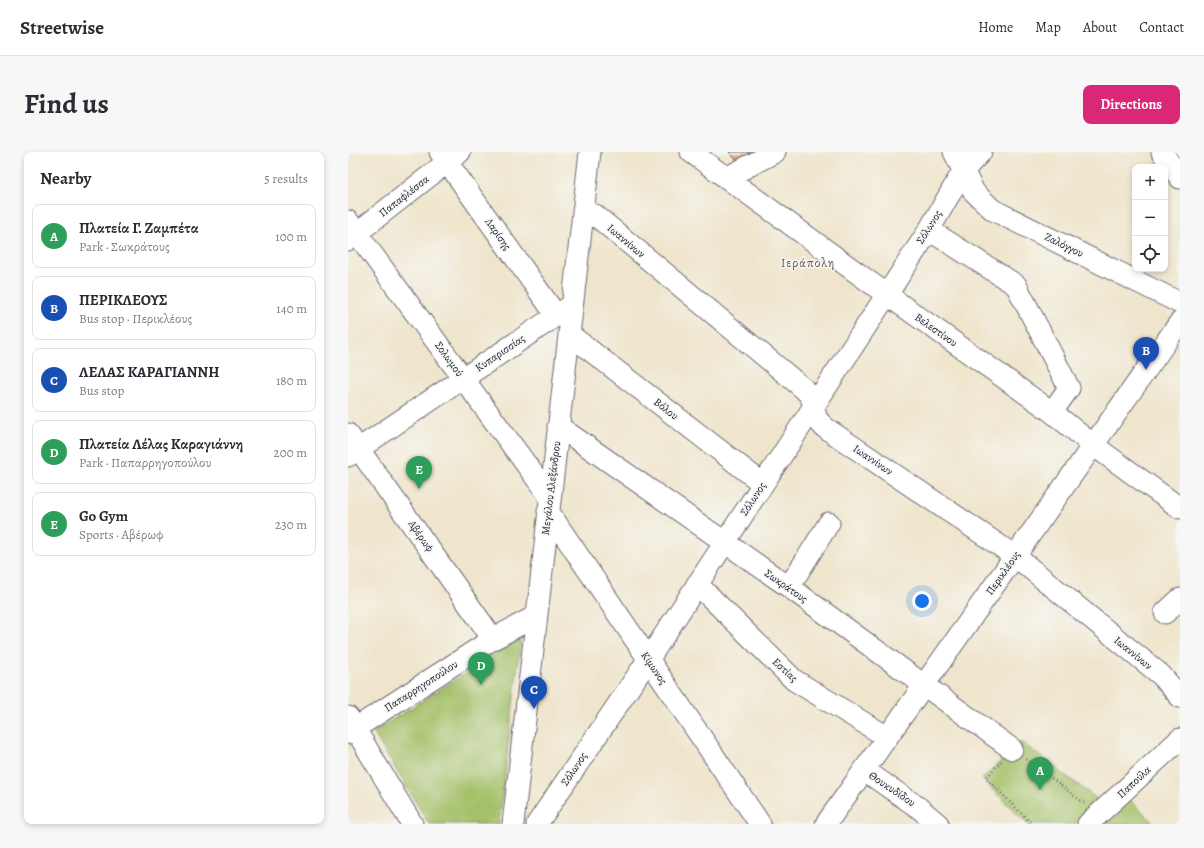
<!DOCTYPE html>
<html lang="en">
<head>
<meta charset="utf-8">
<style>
  :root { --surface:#fff; --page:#f7f7f7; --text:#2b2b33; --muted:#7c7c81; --line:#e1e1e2; --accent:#db2777 }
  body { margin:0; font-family:Alegreya,serif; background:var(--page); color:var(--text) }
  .controls { position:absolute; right:12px; top:12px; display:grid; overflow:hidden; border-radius:8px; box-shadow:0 2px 6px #0003 }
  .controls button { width:36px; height:36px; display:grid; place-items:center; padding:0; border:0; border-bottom:1px solid var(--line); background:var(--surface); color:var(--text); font:20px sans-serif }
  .you { position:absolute; left:574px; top:449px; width:14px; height:14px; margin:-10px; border:3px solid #fff; border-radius:50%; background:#1a73e8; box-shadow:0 0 0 6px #1a73e833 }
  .badge { display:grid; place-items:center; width:26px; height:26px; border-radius:50%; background:var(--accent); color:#fff; font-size:13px; font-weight:700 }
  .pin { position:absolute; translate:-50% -33px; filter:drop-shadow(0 1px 2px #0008) }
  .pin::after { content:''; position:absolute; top:21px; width:14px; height:12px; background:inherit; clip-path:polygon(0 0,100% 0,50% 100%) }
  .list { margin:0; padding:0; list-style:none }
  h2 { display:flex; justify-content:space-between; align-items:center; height:52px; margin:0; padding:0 16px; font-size:17px }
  h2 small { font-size:13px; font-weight:400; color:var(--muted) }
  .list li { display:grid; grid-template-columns:26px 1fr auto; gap:12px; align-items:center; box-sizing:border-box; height:64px; margin:0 8px 8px; padding:0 8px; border:1px solid var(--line); border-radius:8px }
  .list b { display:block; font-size:15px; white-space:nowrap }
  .list p { margin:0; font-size:13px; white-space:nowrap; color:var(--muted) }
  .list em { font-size:13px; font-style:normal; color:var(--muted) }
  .icon { flex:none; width:22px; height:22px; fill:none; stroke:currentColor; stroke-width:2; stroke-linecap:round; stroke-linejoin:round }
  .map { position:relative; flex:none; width:832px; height:672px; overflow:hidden; border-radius:8px }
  header { display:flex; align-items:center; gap:24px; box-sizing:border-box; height:56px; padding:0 20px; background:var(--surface); border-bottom:1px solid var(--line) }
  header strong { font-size:19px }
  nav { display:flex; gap:22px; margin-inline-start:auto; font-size:14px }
  .intro { display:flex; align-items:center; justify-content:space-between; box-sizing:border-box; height:96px; padding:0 24px }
  h1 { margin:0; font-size:28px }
  .button { padding:10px 18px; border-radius:8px; background:var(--accent); color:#fff; font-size:14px; font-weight:700 }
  main { display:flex; gap:24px; padding:0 24px }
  aside { flex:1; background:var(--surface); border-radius:8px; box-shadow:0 2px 6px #0003 }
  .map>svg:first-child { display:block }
  .green { fill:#a4c067; stroke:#637151 }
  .building { fill:#cf9869 }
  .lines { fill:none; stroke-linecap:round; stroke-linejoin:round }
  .minor-casing { stroke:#6a666e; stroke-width:23 }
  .path { stroke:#6a666e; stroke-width:2.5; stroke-dasharray:1 3; stroke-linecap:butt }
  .minor { stroke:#fff; stroke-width:21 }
  .labels { text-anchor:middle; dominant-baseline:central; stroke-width:3; stroke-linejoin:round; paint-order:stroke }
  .street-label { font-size:11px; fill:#22223b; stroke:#f6f6f2 }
  .neighbourhood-label { font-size:12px; letter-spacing:1px; fill:#5f4b4b; stroke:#f6f6f2 }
</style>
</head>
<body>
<header>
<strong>Streetwise</strong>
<nav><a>Home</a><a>Map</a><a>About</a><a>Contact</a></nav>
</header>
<div class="intro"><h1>Find us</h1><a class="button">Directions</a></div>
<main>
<aside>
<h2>Nearby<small>5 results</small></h2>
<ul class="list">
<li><span class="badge" style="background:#2e9e5b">A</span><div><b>Πλατεία Γ. Ζαμπέτα</b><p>Park · Σωκράτους</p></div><em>100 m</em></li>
<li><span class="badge" style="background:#1a4fb4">B</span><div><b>ΠΕΡΙΚΛΕΟΥΣ</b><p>Bus stop · Περικλέους</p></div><em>140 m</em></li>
<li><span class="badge" style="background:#1a4fb4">C</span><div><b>ΛΕΛΑΣ ΚΑΡΑΓΙΑΝΝΗ</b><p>Bus stop</p></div><em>180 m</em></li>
<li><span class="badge" style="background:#2e9e5b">D</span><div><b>Πλατεία Λέλας Καραγιάννη</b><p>Park · Παπαρρηγοπούλου</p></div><em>200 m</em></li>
<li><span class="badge" style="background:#2e9e5b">E</span><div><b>Go Gym</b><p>Sports · Αβέρωφ</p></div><em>230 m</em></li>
</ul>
</aside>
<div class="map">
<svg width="832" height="672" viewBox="0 0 832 672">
  <rect width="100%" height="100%" fill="#f6f6f2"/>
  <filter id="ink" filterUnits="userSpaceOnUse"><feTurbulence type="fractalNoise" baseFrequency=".025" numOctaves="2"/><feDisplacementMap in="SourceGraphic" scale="8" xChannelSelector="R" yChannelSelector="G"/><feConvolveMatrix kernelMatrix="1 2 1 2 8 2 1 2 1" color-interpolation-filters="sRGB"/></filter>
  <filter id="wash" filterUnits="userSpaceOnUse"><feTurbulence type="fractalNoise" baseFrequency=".012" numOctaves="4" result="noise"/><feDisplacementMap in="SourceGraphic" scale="16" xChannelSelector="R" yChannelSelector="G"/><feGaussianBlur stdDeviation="0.9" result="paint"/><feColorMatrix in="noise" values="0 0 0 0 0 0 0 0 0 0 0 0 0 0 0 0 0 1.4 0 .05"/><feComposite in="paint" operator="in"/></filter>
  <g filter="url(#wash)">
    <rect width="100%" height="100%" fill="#efe5cc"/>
    <path class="green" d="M173,486L151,672H81L25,580Z
      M673,590L753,650L727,672H679L634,627Z
      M781,647L807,672H754Z"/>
    <g id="blocks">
      <path class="building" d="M381,0H408L390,9Z"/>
    </g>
  </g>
  <g filter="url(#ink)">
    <use href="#blocks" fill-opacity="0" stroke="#6a666e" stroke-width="1"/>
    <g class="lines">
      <g class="minor-casing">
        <path id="minor" d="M92,0L208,163
          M343,0L538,142L704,260L745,293L832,356
          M606,0L626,40L645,58L832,151
          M814,0L832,26
          M378,26L427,0
          M235,60L247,63L456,237L462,243L466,254L468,266L476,275L667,404L813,523L832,545
          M0,69L202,345
          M581,78L668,133L721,236L704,260
          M0,88L112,0
          M221,182L415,332
          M210,274L441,435L664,597
          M0,282L145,487
          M0,304L224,153
          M200,359L412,672
          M349,432L446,528L539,585
          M441,435L481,371
          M817,461L832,447
          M0,565L64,672
          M0,581L145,487L188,464
          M516,618L571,656L590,672
          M165,672L242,0
          M189,672L300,508L581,78L615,19L633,0
          M478,672L832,170
          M740,672L832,587"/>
      </g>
      <path class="path" d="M678,607L736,651
        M653,609L638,626L684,672"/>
      <use href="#minor" class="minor"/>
    </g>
  </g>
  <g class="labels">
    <g class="street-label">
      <text transform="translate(56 44) rotate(-38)">Παπαφλέσσα</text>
      <text transform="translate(581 75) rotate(-58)">Σόλωνος</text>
      <text transform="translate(150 82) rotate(55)">Λαρίσης</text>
      <text transform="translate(278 89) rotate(40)">Ιωαννίνων</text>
      <text transform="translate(716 93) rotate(26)">Ζαλόγγου</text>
      <text transform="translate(588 178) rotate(35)">Βελεστίνου</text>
      <text transform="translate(152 201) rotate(-34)">Κυπαρισσίας</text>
      <text transform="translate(101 207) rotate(54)">Σολωμού</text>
      <text transform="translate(318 257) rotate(38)">Βόλου</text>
      <text transform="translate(525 308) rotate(34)">Ιωαννίνων</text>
      <text transform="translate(203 336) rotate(-83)">Μεγάλου Αλεξάνδρου</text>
      <text transform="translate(405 347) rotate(-57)">Σόλωνος</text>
      <text transform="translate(73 384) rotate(55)">Αβέρωφ</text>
      <text transform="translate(655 421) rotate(-55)">Περικλέους</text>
      <text transform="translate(438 434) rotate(35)">Σωκράτους</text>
      <text transform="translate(785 501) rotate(39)">Ιωαννίνων</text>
      <text transform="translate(306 516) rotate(56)">Κίμωνος</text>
      <text transform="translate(437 518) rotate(43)">Εστίας</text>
      <text transform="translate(73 534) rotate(-33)">Παπαρρηγοπούλου</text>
      <text transform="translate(226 617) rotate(-56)">Σόλωνος</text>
      <text transform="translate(786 630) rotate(-43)">Παπούλα</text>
      <text transform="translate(544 637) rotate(34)">Θουκυδίδου</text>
    </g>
    <g class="neighbourhood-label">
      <text x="460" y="111">Ιεράπολη</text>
    </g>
  </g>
</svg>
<div class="controls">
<button>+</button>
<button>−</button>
<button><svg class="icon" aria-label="locate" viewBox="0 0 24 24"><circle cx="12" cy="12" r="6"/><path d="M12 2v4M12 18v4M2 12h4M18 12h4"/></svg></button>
</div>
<div class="you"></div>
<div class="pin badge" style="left:692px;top:638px;background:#2e9e5b">A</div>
<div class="pin badge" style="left:798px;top:218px;background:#1a4fb4">B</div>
<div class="pin badge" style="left:186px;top:557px;background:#1a4fb4">C</div>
<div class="pin badge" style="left:133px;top:533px;background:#2e9e5b">D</div>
<div class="pin badge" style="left:71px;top:337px;background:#2e9e5b">E</div>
</div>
</main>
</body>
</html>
